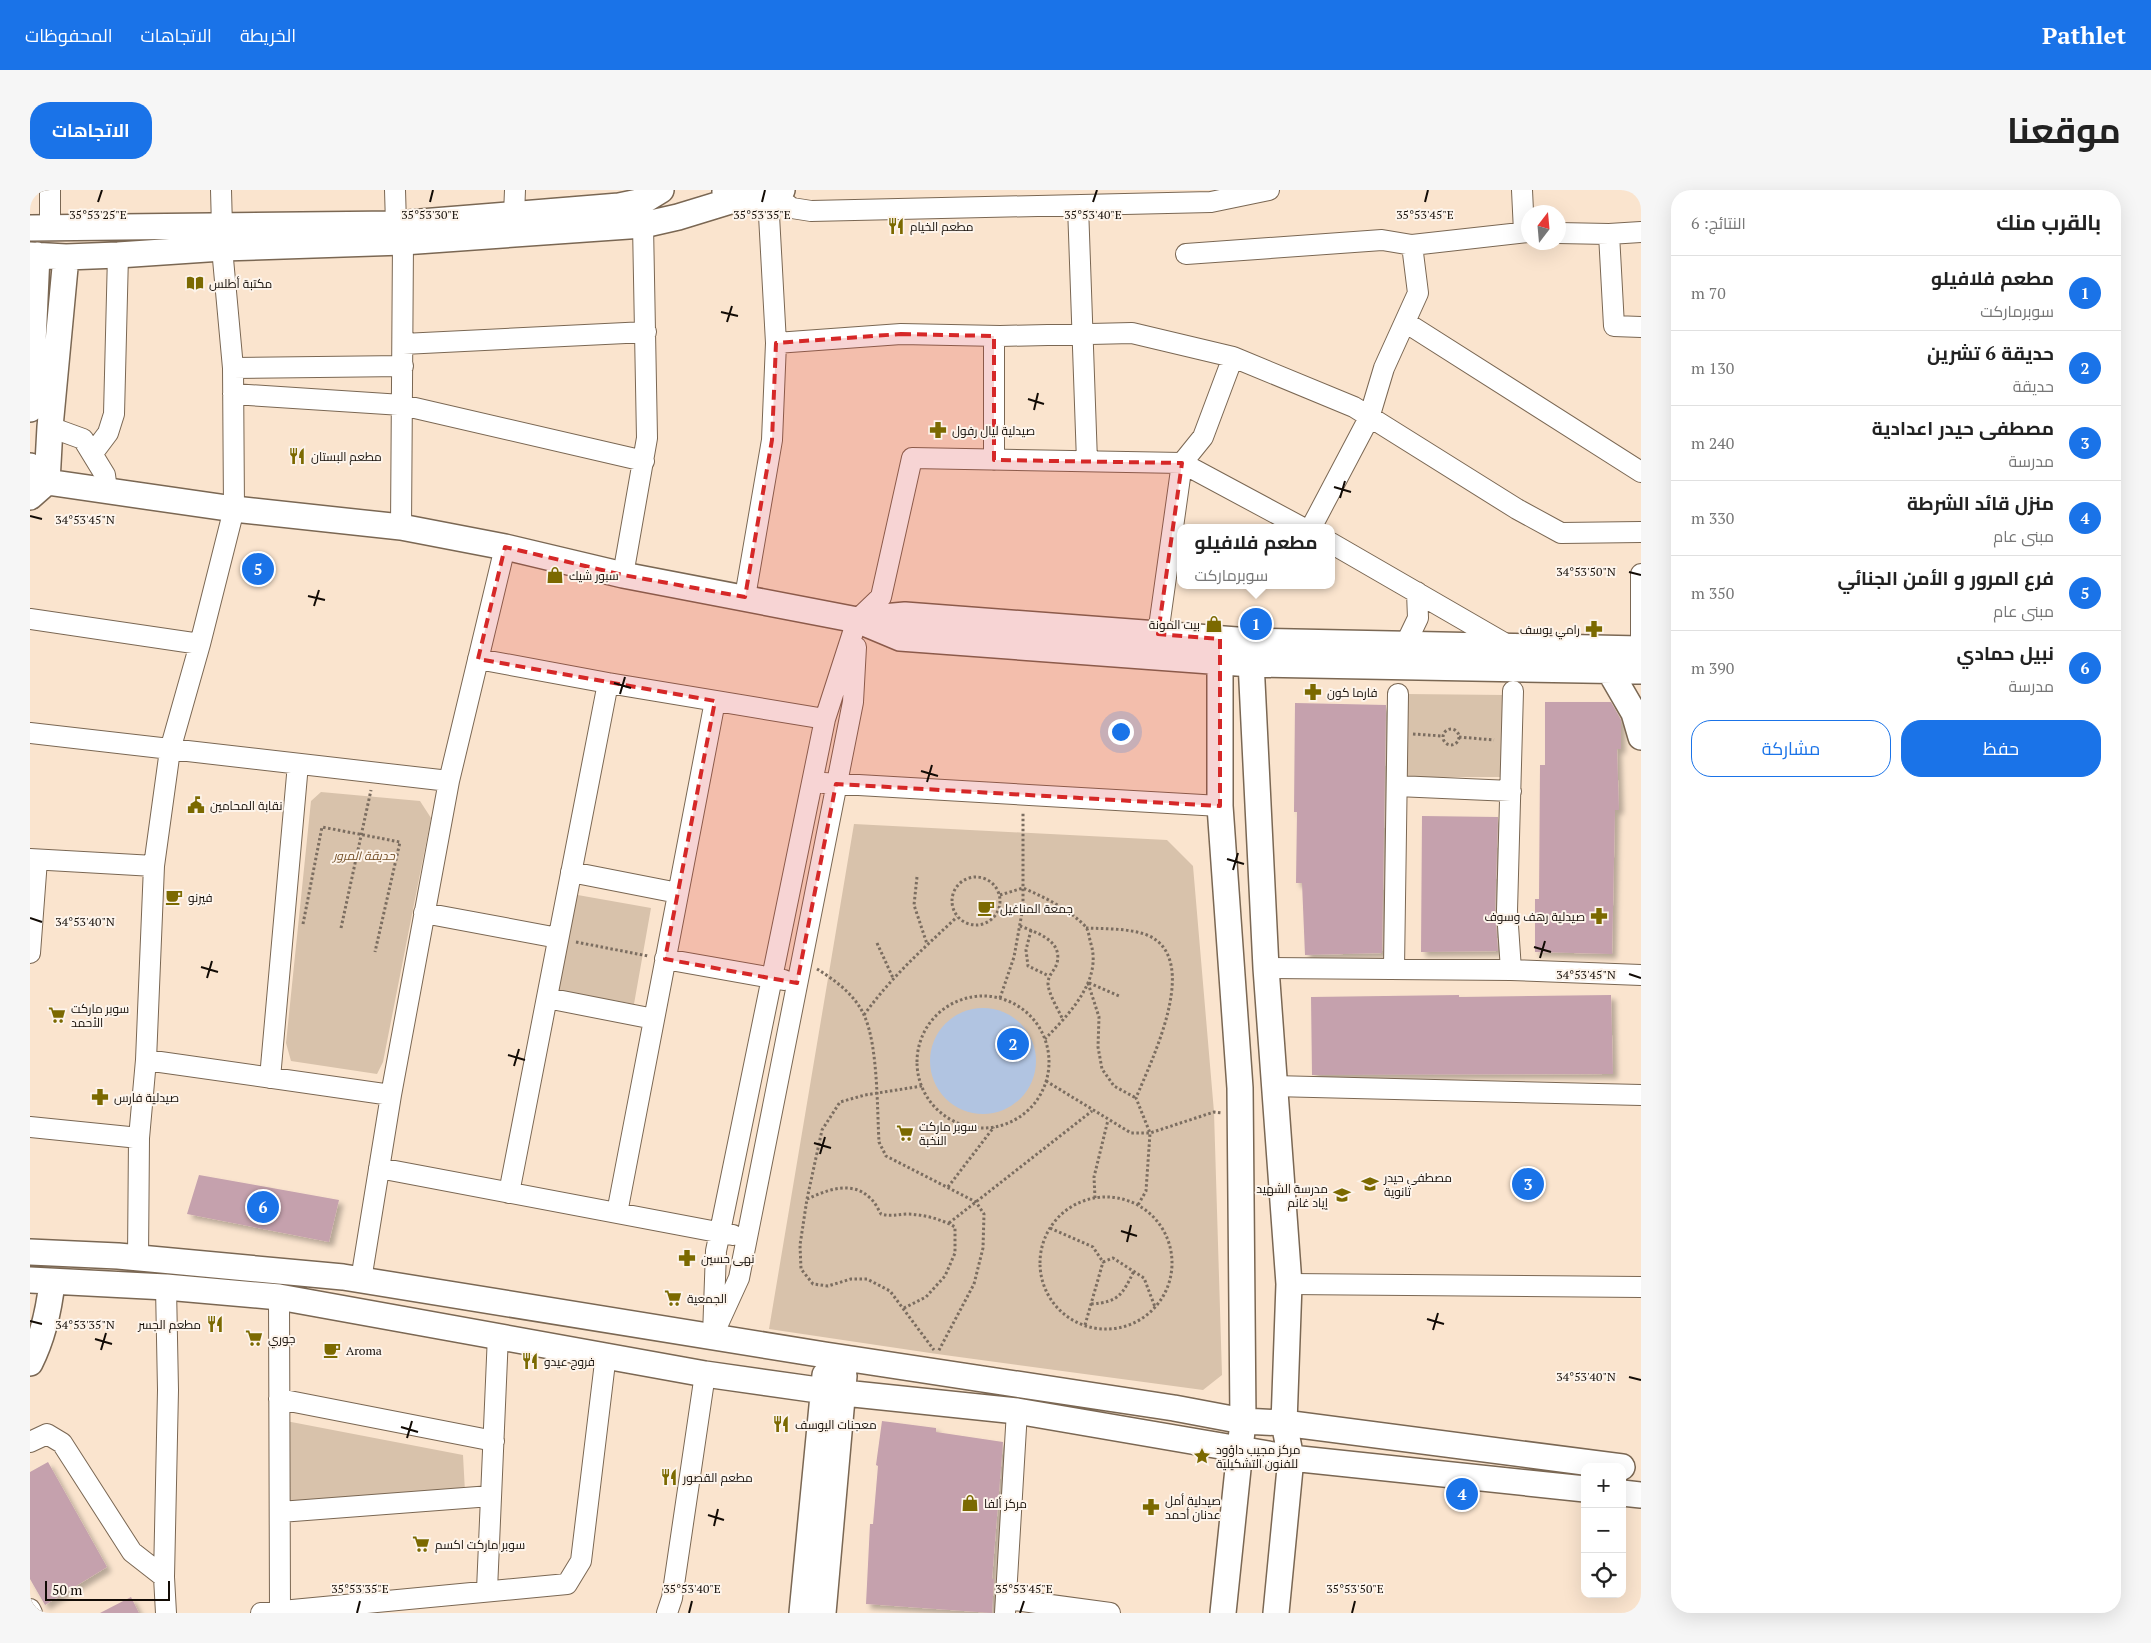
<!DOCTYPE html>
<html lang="ar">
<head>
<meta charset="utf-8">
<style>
  :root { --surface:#fff; --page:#f6f6f6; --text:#222; --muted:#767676; --line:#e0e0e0; --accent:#1a73e8 }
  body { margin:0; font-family:"PT Serif",Cairo,serif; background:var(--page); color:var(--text); direction:rtl }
  .controls { position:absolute; right:15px; bottom:15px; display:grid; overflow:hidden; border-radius:10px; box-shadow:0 5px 20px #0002 }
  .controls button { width:45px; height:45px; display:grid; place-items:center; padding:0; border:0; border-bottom:1px solid var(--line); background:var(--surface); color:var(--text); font:25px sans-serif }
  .compass { position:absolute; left:1491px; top:15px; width:45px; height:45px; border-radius:50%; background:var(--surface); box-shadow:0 5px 20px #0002; rotate:16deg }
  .scale { position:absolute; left:15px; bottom:12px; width:125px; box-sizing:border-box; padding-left:5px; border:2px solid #120b05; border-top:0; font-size:14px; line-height:18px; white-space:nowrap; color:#120b05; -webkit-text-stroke:4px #fdf4eb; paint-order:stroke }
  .you { position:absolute; left:1090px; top:541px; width:18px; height:18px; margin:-12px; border:4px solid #fff; border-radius:50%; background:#1a73e8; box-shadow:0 0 0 8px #1a73e833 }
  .badge { display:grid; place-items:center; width:32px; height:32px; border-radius:50%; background:var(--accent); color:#fff; font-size:16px; font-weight:700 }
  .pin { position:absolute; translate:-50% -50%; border:2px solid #fff; box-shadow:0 1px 5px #0006 }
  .popup { position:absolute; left:1147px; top:334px; width:158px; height:65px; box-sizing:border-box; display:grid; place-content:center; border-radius:10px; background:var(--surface); filter:drop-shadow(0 1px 4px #0005); font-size:16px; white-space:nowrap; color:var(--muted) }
  .popup b { font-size:19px; color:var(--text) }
  .popup::after { content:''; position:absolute; left:50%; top:100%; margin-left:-10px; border:10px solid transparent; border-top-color:var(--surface) }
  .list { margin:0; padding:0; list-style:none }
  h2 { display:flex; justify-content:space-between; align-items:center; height:65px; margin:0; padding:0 20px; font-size:21px }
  h2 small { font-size:16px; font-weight:400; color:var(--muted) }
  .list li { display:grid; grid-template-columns:32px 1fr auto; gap:15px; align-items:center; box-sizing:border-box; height:75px; padding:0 20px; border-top:1px solid var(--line) }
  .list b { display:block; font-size:19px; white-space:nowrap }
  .list p { margin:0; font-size:16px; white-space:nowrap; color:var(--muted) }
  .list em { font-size:16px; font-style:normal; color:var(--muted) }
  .actions { display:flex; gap:10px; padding:15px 20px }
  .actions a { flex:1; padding:11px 0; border:1px solid var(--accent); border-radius:20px; text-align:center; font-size:18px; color:var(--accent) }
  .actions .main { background:var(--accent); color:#fff }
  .icon { flex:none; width:28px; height:28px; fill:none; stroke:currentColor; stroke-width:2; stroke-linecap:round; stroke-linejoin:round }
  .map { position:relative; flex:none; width:1611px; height:1423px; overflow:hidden; direction:ltr; border-radius:20px }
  header { display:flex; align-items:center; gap:30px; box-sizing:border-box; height:70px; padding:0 25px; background:var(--accent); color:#fff }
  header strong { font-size:24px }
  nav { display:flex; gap:28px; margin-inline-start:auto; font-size:18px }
  .intro { display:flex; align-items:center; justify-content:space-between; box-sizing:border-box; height:120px; padding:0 30px }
  h1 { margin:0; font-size:35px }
  .button { padding:12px 22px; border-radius:20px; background:var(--accent); color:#fff; font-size:18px; font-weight:700 }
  main { display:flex; gap:30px; padding:0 30px }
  aside { flex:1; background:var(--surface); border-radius:20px; box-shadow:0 5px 20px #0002 }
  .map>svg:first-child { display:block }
  .green { fill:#d8c2ab }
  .water { fill:#b1c4e1 }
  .building { fill:#c5a1ad; filter:url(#shadow) }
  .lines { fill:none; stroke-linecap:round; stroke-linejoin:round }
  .minor-casing { stroke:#7a6753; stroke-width:22 }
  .major-casing { stroke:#7a6753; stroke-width:28 }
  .path { stroke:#7b6d60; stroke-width:3; stroke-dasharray:2.5 2.5; stroke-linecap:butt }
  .minor { stroke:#fff; stroke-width:20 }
  .major { stroke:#fff; stroke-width:25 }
  .marked { fill:#d62828; fill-opacity:0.2; stroke:#d62828; stroke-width:4; stroke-dasharray:10 6; stroke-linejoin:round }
  .ticks { fill:none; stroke:#120b05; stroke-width:2 }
  .labels { text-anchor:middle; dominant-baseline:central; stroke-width:4; stroke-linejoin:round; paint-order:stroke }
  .poi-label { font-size:12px; fill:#120b05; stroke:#fdf4eb; text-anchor:start }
  .park-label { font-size:12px; font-style:italic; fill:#734e25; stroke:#fdf4eb }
  .ticks-label { font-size:12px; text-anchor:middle; fill:#120b05; stroke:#fdf4eb; stroke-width:4; stroke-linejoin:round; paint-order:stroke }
</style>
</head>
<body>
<header>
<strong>Pathlet</strong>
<nav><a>الخريطة</a><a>الاتجاهات</a><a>المحفوظات</a></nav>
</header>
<div class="intro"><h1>موقعنا</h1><a class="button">الاتجاهات</a></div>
<main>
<aside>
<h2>بالقرب منك<small>النتائج: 6</small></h2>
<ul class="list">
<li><span class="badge">1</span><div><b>مطعم فلافيلو</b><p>سوبرماركت</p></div><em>70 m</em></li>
<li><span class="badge">2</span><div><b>حديقة 6 تشرين</b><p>حديقة</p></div><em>130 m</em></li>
<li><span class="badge">3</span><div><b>مصطفى حيدر اعدادية</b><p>مدرسة</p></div><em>240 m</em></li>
<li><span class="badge">4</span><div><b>منزل قائد الشرطة</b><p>مبنى عام</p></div><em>330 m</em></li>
<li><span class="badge">5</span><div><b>فرع المرور و الأمن الجنائي</b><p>مبنى عام</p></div><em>350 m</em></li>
<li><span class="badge">6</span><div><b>نبيل حمادي</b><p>مدرسة</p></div><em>390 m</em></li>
</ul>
<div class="actions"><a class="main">حفظ</a><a>مشاركة</a></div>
</aside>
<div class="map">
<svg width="1611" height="1423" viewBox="0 0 1611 1423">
  <defs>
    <filter id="shadow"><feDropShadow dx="4.5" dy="4.5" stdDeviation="2.5" flood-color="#0004"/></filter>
  </defs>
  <rect width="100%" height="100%" fill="#fae4ce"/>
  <path class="green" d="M1376,504L1475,505V587H1375Z
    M291,602L390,611L401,628L353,872L347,884L261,871L256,853L281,611Z
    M824,634L1137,650L1163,676L1184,922L1192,1185L1173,1200L907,1164L739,1139Z
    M542,704L621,718L604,814L525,800Z
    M256,1231L433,1265L435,1302L256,1315Z"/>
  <path class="water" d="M900 871a53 53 0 1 1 106 0a53 53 0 1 1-106 0Z"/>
  <path class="building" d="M1515,512H1581L1591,530V559H1587L1589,620H1585L1582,764L1505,762V709H1509L1510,575H1515Z
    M1265,513L1356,515L1352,763L1275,765L1272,693H1266L1267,622H1264Z
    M1392,626L1468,627L1465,721L1468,761L1391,762Z
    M1429,805V807L1581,805L1583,884L1282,885L1281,807Z
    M169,985L309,1010L299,1052L157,1024Z
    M852,1231L906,1238V1242L973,1252L962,1389H964L962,1423L836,1414L840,1334H843L848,1276L846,1275Z
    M18,1272L77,1377L15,1415L0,1389V1282Z
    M101,1407L109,1423H70Z"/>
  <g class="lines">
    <g class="minor-casing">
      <path id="minor" d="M20,0V38
        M191,0L192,37
        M365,0L366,34
        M1492,0L1494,42
        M744,5L762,18L781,21L1181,12L1239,0
        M1048,16L1057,271
        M484,25L485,0
        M1528,43L1579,44L1611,42
        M1579,44L1584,136L1611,137
        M1156,64L1352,50L1382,55L1498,42
        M1375,132L1611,282
        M746,153L871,144L970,146L1102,143L1203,167
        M373,154L616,142
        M203,178L373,176
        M203,204L372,215L614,271
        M20,237L53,249L75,285L77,300
        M63,263L78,243L84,224L88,65
        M964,270V146
        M371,337L373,52
        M1281,338L1339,228L1354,178L1388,103L1382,55
        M1301,353L1481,457
        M1611,384V474
        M593,385L617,248L613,35
        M715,407L742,250L746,153L738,7
        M0,429L170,454
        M1128,444L1152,273L1173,247L1203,167L1324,217L1487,319L1531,343L1611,342
        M1375,455L1388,428L1387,402
        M448,469L578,493L795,529
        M0,543L419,591
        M794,593L1190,616
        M1367,596L1481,601
        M0,669L124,676
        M541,682L648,703
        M394,723L528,748
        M0,763L7,670
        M635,769L754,790
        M1236,778L1481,780L1611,785
        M1364,778L1368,504
        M1481,780L1477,721L1483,501
        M517,808L624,829
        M116,870L361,905
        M240,888L268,574
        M1243,896L1611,905
        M0,937L109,948
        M349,978L703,1045
        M479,1003L578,493
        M587,1023L685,511
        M108,1067L109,948L116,870L124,676L140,560L170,454L204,319L203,178L192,58
        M331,1090L361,905L419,591L475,357
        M1259,1094L1611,1097
        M136,1097L138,1200L134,1387L136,1423
        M249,1107L250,1421
        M688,1134L709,1088L823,512L826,457
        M683,1146L686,1061L795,529L827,430L851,407L882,268L1152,273L1273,338
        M249,1209L464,1251
        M0,1252L17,1244L32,1253L102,1362L134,1387
        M250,1322L461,1306
        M457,1400L468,1145
        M977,1409L1080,1423
        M0,1419L2,1423
        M231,1423L537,1394L551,1371L576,1164
        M637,1423L642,1408L675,1184
        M975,1423L987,1221"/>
    </g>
    <g class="major-casing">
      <path id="major" d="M695,2C715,10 733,12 752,0
        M0,38L366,34L589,16L613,11L631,0
        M0,65L36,67L88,65L192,58L373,52L613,35L648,27L710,8
        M0,219L7,65
        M0,276L17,292L204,319L371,337L475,357L593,385L827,430L870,448L1221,474L1611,481
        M0,307L17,292L20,237L36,67
        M830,429L875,425L1220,451L1611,459
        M1190,449V616L1210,898L1213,1231L1193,1423
        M1220,451L1236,778L1259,1094L1254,1233L1261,1268L1246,1423
        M1579,480L1604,523L1611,547
        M0,1062L88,1066L313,1087L795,1165L1144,1218L1213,1231L1254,1233L1592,1277
        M0,1090L136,1097L249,1107L675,1184L795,1201L987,1221L1261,1268L1555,1299
        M0,1173C13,1147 19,1120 22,1092
        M1592,1303L1611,1305
        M772,1423L795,1185
        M793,1423L814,1186"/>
    </g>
    <path class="path" d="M1413 547a8 8 0 1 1 16 0a8 8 0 1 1-16 0Z
      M1383,544L1412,546
      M1429,547L1464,550
      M922 711a24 24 0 1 1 48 0a24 24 0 1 1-48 0Z
      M887,687L884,715L897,754
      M970,705L993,698C1016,708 1037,718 1055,736C1059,740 1059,748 1061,754C1072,791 1039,824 1015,849
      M273,734L292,637L370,652L345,762
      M990,736C1005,742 1033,750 1027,773C1025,781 1018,784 1018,794C1019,805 1028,819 1033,830
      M311,738L341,600
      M1056,738C1076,739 1098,738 1117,745C1173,768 1121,871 1106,908L1120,943L1116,1001L1108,1015
      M1001,740L996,760L998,776L1019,786
      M546,752L618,766
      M847,753L863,788
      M787,779C805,790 825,805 834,825C848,855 847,917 849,952L856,966L946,1012L954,1024L953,1058L944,1094L908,1162
      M1058,793L1069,827L1068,857L1072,879L1084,896L1106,908
      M1059,793L1089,806
      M887 872a66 66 0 1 1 132 0a66 66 0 1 1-132 0Z
      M970,808L984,767L993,717V622
      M834,825C861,787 894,758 927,727
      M1016,891L1101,943H1120L1184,922L1192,923
      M892,896L835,905L810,912L792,940L777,1009L770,1055L771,1079L783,1094L798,1096L821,1089H837L860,1101L904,1160
      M918,997L964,937
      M1010 1073a66 66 0 1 1 132 0a66 66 0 1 1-132 0Z
      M1065,1008L1064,987L1078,930
      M777,1009C797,1000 822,990 840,1008C845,1012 848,1019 851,1024C861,1027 869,1024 879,1024C895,1025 911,1029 925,1037V1063L915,1086L896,1107L872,1119
      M919,1033L1062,921
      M1020,1038L1063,1057L1073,1072L1083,1068L1114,1088L1125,1117
      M1061,1114C1089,1112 1092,1105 1104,1081
      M1055,1135L1073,1072"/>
    <use href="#minor" class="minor"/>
    <use href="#major" class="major"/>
  </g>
  <path class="marked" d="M871,144L964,146V270L1152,273L1128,444L1190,449V616L806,594L767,793L635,769L685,511L448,469L475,357L593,385L715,407L742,250L746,153Z"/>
  <path class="ticks" d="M68,12L72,0M400,12L403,0M732,12L735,0M1063,12L1067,0M1395,12L1398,0M691,122L708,126M697,132L702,116M998,209L1014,214M1004,220L1008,203M1304,297L1321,302M1310,308L1315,291M0,326L12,329M1599,382L1611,385M278,406L295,410M284,416L289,400M584,493L601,498M590,504L595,487M891,581L908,586M897,592L902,575M1197,669L1214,674M1203,680L1208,663M0,728L12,732M1504,757L1521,762M1510,768L1515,751M171,777L188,782M1599,784L1611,788M177,788L182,771M478,865L495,870M484,876L489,859M784,953L801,958M790,964L795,947M1091,1041L1107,1046M1097,1052L1101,1035M1397,1129L1414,1134M0,1131L12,1134M1403,1140L1408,1123M65,1149L82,1154M71,1160L76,1143M1599,1187L1611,1190M371,1237L388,1242M377,1248L382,1231M678,1325L694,1330M684,1336L688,1319M327,1423L330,1411M659,1423L662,1411M990,1423L994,1411M1322,1423L1325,1411"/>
  <defs>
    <g id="restaurant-bare" transform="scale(1.35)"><path d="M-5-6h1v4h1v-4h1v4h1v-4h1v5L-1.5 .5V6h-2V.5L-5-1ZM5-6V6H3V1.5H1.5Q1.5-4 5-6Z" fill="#7b6900" stroke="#fdf4eb" stroke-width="2.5" paint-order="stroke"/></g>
    <g id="library-bare" transform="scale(1.35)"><path d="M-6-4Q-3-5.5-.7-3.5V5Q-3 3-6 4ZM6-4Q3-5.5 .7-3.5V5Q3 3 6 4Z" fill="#7b6900" stroke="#fdf4eb" stroke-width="2.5" paint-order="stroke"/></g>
    <g id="pharmacy-bare" transform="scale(1.35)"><path d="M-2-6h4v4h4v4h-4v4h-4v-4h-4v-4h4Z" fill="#7b6900" stroke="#fdf4eb" stroke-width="2.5" paint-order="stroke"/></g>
    <g id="shop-bare" transform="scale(1.35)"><path d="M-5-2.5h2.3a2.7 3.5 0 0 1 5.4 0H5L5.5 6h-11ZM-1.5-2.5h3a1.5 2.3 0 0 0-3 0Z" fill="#7b6900" stroke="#fdf4eb" stroke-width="2.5" paint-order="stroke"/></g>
    <g id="civic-bare" transform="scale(1.35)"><path d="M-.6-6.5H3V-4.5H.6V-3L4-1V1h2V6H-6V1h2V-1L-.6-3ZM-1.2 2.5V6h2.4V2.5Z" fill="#7b6900" stroke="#fdf4eb" stroke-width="2.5" paint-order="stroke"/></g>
    <g id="cafe-bare" transform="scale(1.35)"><path d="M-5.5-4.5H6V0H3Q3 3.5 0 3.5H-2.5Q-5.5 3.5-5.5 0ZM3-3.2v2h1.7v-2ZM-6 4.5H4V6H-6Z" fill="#7b6900" stroke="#fdf4eb" stroke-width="2.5" paint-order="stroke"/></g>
    <g id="supermarket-bare" transform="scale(1.35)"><path d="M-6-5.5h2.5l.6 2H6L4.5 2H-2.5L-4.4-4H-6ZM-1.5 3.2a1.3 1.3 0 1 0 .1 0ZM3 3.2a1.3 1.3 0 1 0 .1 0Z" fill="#7b6900" stroke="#fdf4eb" stroke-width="2.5" paint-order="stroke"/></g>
    <g id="school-bare" transform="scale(1.35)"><path d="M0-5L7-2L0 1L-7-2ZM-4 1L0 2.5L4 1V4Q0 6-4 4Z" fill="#7b6900" stroke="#fdf4eb" stroke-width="2.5" paint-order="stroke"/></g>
    <g id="sight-bare" transform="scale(1.35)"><path d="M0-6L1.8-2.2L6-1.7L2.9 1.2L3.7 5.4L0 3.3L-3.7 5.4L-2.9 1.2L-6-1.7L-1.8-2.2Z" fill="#7b6900" stroke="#fdf4eb" stroke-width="2.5" paint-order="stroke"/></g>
  </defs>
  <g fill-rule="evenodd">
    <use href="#restaurant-bare" x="866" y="36"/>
    <use href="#library-bare" x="165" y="93"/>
    <use href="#pharmacy-bare" x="908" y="240"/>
    <use href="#restaurant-bare" x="267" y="266"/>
    <use href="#shop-bare" x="525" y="385"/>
    <use href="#shop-bare" x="1184" y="434"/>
    <use href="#pharmacy-bare" x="1564" y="439"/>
    <use href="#pharmacy-bare" x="1283" y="502"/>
    <use href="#civic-bare" x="166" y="615"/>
    <use href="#cafe-bare" x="144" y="707"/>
    <use href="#cafe-bare" x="956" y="718"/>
    <use href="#pharmacy-bare" x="1569" y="726"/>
    <use href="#supermarket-bare" x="27" y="825"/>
    <use href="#pharmacy-bare" x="70" y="907"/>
    <use href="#supermarket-bare" x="875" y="943"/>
    <use href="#school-bare" x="1340" y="994"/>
    <use href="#school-bare" x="1312" y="1005"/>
    <use href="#pharmacy-bare" x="657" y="1068"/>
    <use href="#supermarket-bare" x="643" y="1108"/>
    <use href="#restaurant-bare" x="185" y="1134"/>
    <use href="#supermarket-bare" x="224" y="1148"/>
    <use href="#cafe-bare" x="302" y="1160"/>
    <use href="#restaurant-bare" x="500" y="1171"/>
    <use href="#restaurant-bare" x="751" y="1234"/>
    <use href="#sight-bare" x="1172" y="1266"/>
    <use href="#restaurant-bare" x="639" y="1287"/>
    <use href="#shop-bare" x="940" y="1313"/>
    <use href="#pharmacy-bare" x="1121" y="1317"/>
    <use href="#supermarket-bare" x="391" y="1354"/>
  </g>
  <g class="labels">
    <g class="poi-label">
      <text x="880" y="36">مطعم الخيام</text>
      <text x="179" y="93">مكتبة أطلس</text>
      <text x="922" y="240">صيدلية ليال رفول</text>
      <text x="281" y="266">مطعم البستان</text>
      <text x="539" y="385">سبور شيك</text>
      <text x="1170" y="434" text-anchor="end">بيت المونة</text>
      <text x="1550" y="439" text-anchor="end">رامي يوسف</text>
      <text x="1297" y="502">فارما كون</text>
      <text x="180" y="615">نقابة المحامين</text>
      <text x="158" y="707">فيرنو</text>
      <text x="970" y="718">جمعة المناغيل</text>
      <text x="1555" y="726" text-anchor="end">صيدلية رهف وسوف</text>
      <text x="41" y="818">سوبر ماركت<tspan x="41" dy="14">الأحمد</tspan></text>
      <text x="84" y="907">صيدلية فارس</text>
      <text x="889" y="936">سوبر ماركت<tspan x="889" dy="14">النخبة</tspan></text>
      <text x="1354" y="987">مصطفى حيدر<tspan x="1354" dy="14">ثانوية</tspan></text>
      <text x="1298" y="998" text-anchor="end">مدرسة الشهيد<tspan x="1298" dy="14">إياد غانم</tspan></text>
      <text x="671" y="1068">نهى حسين</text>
      <text x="657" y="1108">الجمعية</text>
      <text x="171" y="1134" text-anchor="end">مطعم الجسر</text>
      <text x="238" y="1148">جوري</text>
      <text x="316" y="1160">Aroma</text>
      <text x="514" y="1171">فروج عيدو</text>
      <text x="765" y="1234">معجنات اليوسف</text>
      <text x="1186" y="1259">مركز مجيب داؤود<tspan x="1186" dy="14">للفنون التشكيلية</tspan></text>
      <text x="653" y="1287">مطعم القصور</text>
      <text x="1135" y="1310">صيدلية أمل<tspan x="1135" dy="14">عدنان أحمد</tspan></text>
      <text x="954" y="1313">مركز ألفا</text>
      <text x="405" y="1354">سوبر ماركت اكسم</text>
    </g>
    <g class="park-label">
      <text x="334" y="665">حديقة المرور</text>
    </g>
  </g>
  <g class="ticks-label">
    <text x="68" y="29">35°53'25"E</text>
    <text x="400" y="29">35°53'30"E</text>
    <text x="732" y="29">35°53'35"E</text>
    <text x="1063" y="29">35°53'40"E</text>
    <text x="1395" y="29">35°53'45"E</text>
    <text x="55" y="334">34°53'45"N</text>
    <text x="1556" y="386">34°53'50"N</text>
    <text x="55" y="736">34°53'40"N</text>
    <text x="1556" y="789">34°53'45"N</text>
    <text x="55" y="1139">34°53'35"N</text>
    <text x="1556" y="1191">34°53'40"N</text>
    <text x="330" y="1403">35°53'35"E</text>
    <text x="662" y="1403">35°53'40"E</text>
    <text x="994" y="1403">35°53'45"E</text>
    <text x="1325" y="1403">35°53'50"E</text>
  </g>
</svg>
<div class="controls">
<button>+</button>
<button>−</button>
<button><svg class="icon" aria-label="locate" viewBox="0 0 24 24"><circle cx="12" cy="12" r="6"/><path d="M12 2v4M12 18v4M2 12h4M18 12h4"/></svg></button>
</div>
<svg class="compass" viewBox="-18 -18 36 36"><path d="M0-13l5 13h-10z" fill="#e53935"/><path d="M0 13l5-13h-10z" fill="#767676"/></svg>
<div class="scale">50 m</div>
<div class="you"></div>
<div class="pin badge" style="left:1226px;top:434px">1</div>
<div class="popup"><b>مطعم فلافيلو</b>سوبرماركت</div>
<div class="pin badge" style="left:983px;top:854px">2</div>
<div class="pin badge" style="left:1498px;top:994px">3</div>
<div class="pin badge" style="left:1432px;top:1304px">4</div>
<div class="pin badge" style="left:228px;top:379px">5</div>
<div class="pin badge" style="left:233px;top:1017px">6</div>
</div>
</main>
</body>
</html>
